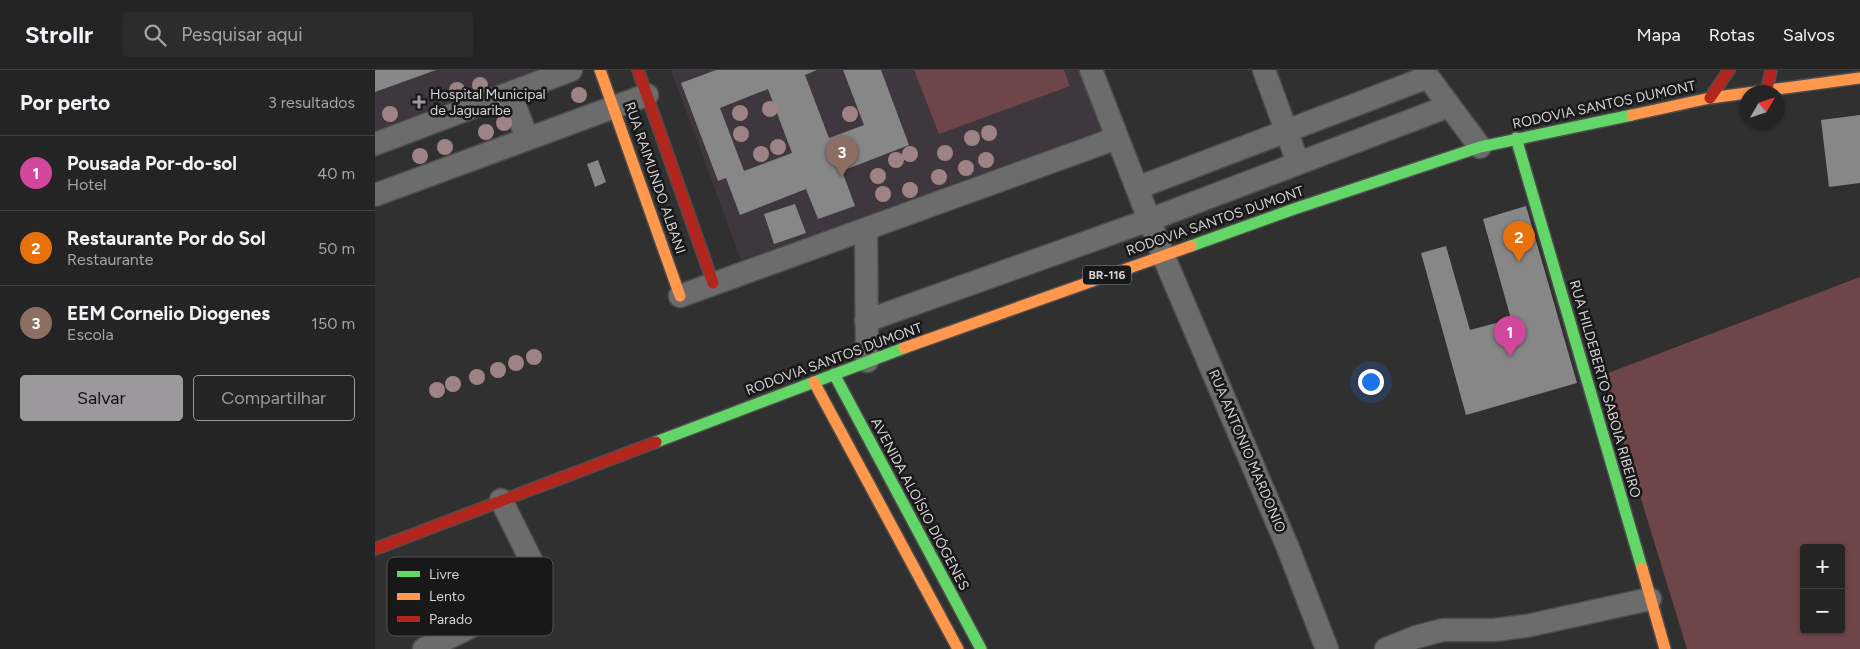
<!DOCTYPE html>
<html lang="pt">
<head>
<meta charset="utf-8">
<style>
  :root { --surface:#252425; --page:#2d2c2d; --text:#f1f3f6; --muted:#a3a4a7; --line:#424142; --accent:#9b999b }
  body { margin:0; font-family:Figtree,sans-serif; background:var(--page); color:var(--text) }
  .controls { position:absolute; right:15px; bottom:15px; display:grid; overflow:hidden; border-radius:5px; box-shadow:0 1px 4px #0004 }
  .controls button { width:45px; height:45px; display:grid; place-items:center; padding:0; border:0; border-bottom:1px solid var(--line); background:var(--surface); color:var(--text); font:25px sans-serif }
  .compass { position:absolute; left:1365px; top:15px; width:45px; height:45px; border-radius:50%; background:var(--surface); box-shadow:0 1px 4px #0004; rotate:51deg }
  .you { position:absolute; left:995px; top:311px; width:18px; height:18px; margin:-12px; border:4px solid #fff; border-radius:50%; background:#1a73e8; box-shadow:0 0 0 8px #1a73e833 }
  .badge { display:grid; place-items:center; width:32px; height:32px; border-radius:50%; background:var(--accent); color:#fff; font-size:16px; font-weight:700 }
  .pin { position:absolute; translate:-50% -41px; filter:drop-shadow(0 1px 2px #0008) }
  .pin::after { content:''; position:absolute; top:26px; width:18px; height:15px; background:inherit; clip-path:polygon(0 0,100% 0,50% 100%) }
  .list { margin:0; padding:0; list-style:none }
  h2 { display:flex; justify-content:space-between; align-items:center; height:65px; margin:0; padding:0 20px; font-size:21px }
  h2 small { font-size:16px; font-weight:400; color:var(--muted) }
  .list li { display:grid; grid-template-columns:32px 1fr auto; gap:15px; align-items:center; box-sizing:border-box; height:75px; padding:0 20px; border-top:1px solid var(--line) }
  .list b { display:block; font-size:19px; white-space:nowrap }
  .list p { margin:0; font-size:16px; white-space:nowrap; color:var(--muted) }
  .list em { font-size:16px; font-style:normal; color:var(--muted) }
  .actions { display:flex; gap:10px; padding:15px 20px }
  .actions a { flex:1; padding:11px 0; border:1px solid var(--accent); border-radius:5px; text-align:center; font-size:18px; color:var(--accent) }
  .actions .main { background:var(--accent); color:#111 }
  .icon { flex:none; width:28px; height:28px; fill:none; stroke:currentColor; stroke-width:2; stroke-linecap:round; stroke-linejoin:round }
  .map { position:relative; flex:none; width:1485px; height:579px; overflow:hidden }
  header { display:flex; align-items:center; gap:30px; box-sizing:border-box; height:70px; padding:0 25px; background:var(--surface); border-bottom:1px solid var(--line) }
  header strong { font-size:24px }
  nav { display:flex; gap:28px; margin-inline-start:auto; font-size:18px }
  .search { width:350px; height:45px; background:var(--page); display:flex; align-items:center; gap:12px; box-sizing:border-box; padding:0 18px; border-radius:5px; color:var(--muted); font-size:19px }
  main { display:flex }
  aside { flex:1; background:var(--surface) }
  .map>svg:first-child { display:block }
  .built { fill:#3e373d }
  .green { fill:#6e4548; fill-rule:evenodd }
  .building { fill:#888788; fill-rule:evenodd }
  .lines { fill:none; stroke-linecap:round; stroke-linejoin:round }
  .street-casing { stroke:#4e4d4e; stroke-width:25 }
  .fast-casing { stroke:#4e4d4e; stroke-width:14 }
  .slow-casing { stroke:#4e4d4e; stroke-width:14 }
  .jam-casing { stroke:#4e4d4e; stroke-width:14 }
  .street { stroke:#6d6c6d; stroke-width:22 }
  .fast { stroke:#63d668; stroke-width:11 }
  .slow { stroke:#ff974d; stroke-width:11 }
  .jam { stroke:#b3261e; stroke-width:11 }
  .tree { fill:#9d8385 }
  .poi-dot { fill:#9b999b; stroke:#191819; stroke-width:2 }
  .labels { text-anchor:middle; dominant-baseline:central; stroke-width:5; stroke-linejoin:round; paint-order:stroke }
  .shield { fill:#191819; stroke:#9c9a9c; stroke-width:1 }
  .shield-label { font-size:12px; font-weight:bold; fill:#d4d2d4 }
  .poi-label { font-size:14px; fill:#d4d2d4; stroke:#191819; text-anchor:start }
  .street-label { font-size:14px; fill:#d4d2d4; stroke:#191819 }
  .key { fill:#191819; stroke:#515051; stroke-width:1 }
  .key-label { font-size:14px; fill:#d4d2d4 }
</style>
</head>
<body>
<header>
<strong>Strollr</strong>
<div class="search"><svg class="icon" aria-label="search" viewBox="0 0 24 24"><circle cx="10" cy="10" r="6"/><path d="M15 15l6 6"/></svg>Pesquisar aqui</div>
<nav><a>Mapa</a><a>Rotas</a><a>Salvos</a></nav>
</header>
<main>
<aside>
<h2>Por perto<small>3 resultados</small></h2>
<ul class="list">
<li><span class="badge" style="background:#d1479c">1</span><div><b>Pousada Por-do-sol</b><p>Hotel</p></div><em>40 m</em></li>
<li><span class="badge" style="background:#e8710a">2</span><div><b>Restaurante Por do Sol</b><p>Restaurante</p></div><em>50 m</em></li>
<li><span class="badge" style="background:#8d6e63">3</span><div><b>EEM Cornelio Diogenes</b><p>Escola</p></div><em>150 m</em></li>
</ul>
<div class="actions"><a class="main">Salvar</a><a>Compartilhar</a></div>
</aside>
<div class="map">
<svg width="1485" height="579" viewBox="0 0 1485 579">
  <rect width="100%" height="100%" fill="#313031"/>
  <path class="built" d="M0,0H175L0,64Z
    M296,0H711L732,58L366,190Z"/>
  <path class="green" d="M539,0H689L695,16L564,64Z
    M1485,207V579H1312L1228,305ZM1429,478H1466V560H1429Z"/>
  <path class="building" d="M0,0H61L0,22Z
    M341,0H442L430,5L454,68L489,55L468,0H506L534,75L467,101L480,136L443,149L431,119L365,145L351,108L343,111L306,13ZM393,19L417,83L369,101L345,38Z
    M1485,45V113L1454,117L1446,50Z
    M223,90L231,112L220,117L212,94Z
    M420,134L431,163L399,174L389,144Z
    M1151,136L1202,313L1091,345L1046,183L1071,176L1095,260L1136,249L1108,149Z"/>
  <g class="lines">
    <g class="street-casing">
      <path id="street" d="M716,0L788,185L913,478L952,579
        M889,0L923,93
        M1050,0L1053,7L1105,77
        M135,23L152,68
        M0,74L196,0
        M762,118L1053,7
        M0,125L272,25
        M491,160L492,291
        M305,226L742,68
        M491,251L774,150L1074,36
        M49,579C81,565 159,530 156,490L126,430
        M1011,579L1041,567L1068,560H1119L1151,556L1275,529"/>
    </g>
    <g class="fast-casing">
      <path id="fast" d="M1141,68L1267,498
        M816,176L919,139L1105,77L1257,45
        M459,304L606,579
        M281,372L529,278"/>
    </g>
    <g class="slow-casing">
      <path id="slow" d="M225,0L305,226
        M1257,45L1335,28L1485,8
        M529,278L816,176
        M439,312L583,579
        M1267,498L1290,579"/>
    </g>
    <g class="jam-casing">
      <path id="jam" d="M263,0L338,213
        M1392,19L1396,0
        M1335,28L1354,0
        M0,479L281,372"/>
    </g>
    <use href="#street" class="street"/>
    <use href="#fast" class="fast"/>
    <use href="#slow" class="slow"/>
    <use href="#jam" class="jam"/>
  </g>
  <g class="tree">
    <circle cx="105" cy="15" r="8"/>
    <circle cx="82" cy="20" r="8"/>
    <circle cx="204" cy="25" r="8"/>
    <circle cx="395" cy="39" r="8"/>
    <circle cx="365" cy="43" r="8"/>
    <circle cx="15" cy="44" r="8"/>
    <circle cx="475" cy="44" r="8"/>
    <circle cx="129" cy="53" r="8"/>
    <circle cx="111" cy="62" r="8"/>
    <circle cx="614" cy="63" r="8"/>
    <circle cx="366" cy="64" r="8"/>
    <circle cx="597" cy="68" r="8"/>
    <circle cx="70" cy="77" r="8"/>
    <circle cx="403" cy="77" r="8"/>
    <circle cx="570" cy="83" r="8"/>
    <circle cx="386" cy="84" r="8"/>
    <circle cx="535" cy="84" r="8"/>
    <circle cx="45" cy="86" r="8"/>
    <circle cx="521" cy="90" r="8"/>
    <circle cx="611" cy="90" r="8"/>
    <circle cx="591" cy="98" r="8"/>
    <circle cx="503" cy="106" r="8"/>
    <circle cx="564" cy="107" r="8"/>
    <circle cx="535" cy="120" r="8"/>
    <circle cx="508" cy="124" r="8"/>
    <circle cx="159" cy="287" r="8"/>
    <circle cx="141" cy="293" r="8"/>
    <circle cx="123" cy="300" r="8"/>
    <circle cx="102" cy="307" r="8"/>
    <circle cx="78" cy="314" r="8"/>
    <circle cx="62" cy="320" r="8"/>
  </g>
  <path class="poi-dot" d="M41.5 24.5h5v5h5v5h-5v5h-5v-5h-5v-5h5z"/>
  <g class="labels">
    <rect class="shield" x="708" y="195.5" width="48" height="19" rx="4"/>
    <g class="shield-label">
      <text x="732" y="205">BR-116</text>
    </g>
    <g class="poi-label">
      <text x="55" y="24">Hospital Municipal<tspan x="55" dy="16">de Jaguaribe</tspan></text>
    </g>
    <g class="street-label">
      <text transform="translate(1229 35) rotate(-12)">RODOVIA SANTOS DUMONT</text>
      <text transform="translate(280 108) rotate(71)">RUA RAIMUNDO ALBANI</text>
      <text transform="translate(840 151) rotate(-19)">RODOVIA SANTOS DUMONT</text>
      <text transform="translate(459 289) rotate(-20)">RODOVIA SANTOS DUMONT</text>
      <text transform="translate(1230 319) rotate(74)">RUA HILDEBERTO SABOIA RIBEIRO</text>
      <text transform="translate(872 381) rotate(67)">RUA ANTONIO MARDONIO</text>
      <text transform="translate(545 434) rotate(62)">AVENIDA ALOÍSIO DIÓGENES</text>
    </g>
  </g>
  <rect x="12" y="487" width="166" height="79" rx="8" class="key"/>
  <rect x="22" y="501" width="23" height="6" fill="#63d668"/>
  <rect x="22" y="523" width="23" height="7" fill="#ff974d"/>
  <rect x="22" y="546" width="23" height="6" fill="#b3261e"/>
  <g class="key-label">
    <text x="54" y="509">Livre</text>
    <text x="54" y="531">Lento</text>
    <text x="54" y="554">Parado</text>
  </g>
</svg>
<div class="controls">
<button>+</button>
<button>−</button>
</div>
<svg class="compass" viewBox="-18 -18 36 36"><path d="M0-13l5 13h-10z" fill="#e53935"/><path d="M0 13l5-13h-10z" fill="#a3a4a7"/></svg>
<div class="you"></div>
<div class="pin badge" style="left:1135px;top:287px;background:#d1479c">1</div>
<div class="pin badge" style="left:1144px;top:192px;background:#e8710a">2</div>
<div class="pin badge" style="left:467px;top:107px;background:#8d6e63">3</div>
</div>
</main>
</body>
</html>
